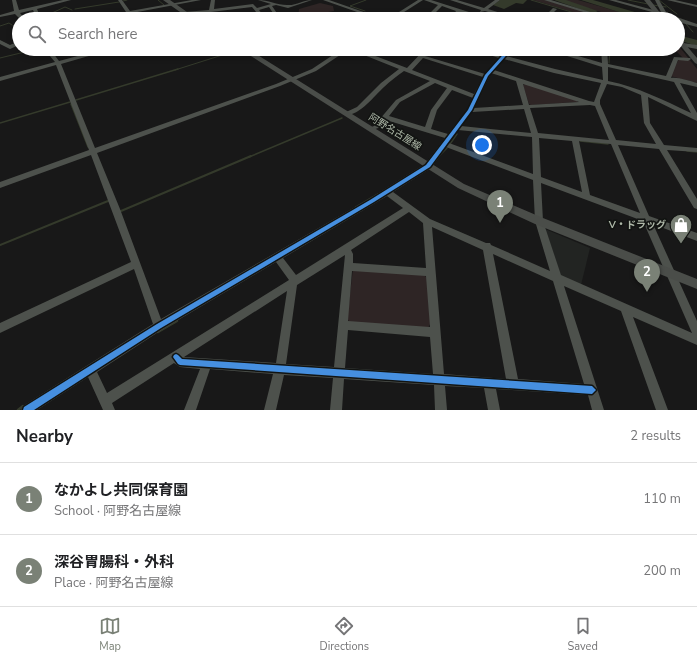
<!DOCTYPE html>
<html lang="en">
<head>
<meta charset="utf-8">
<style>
  :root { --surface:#fff; --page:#f2f2f2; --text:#202124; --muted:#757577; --line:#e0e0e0; --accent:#7a8176 }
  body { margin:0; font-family:"Nunito Sans","Noto Sans JP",sans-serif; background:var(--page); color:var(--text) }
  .you { position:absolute; left:482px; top:145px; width:14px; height:14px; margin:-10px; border:3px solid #fff; border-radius:50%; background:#1a73e8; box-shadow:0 0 0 6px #1a73e833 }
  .badge { display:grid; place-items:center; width:26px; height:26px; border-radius:50%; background:var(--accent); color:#fff; font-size:13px; font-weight:700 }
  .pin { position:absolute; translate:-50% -33px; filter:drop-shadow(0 1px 2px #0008) }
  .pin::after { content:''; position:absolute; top:21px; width:14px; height:12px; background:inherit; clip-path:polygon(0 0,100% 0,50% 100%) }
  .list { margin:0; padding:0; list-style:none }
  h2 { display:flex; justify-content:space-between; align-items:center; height:52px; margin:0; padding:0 16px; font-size:17px }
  h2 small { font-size:13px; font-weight:400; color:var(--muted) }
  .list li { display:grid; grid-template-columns:26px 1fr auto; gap:12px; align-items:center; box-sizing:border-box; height:72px; padding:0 16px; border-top:1px solid var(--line) }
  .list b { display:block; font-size:15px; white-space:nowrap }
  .list p { margin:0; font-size:13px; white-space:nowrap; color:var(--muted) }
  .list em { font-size:13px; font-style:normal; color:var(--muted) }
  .icon { flex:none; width:22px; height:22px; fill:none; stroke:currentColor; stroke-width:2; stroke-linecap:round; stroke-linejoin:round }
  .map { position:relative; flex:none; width:697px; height:410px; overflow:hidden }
  .search { position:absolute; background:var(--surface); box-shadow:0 2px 6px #0003; left:12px; right:12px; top:12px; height:44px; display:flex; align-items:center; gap:10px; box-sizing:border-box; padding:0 14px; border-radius:22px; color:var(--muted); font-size:15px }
  .sheet { height:196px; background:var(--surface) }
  nav { display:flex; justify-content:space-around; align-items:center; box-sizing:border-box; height:56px; border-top:1px solid var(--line); background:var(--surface); font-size:11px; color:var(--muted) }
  nav a { display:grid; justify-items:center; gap:2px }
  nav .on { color:var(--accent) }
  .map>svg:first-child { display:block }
  .built { fill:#222422 }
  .green { fill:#2e2525 }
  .water { fill:#343a2b }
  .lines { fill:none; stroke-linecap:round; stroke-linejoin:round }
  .stream-far3 { stroke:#343a2b; stroke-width:1 }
  .stream-far2 { stroke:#343a2b; stroke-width:1.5 }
  .stream-far1 { stroke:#343a2b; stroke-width:2 }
  .stream { stroke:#343a2b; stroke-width:2.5 }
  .river { fill:#343a2b; fill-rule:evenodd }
  .minor { fill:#4d514c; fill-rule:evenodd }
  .major { fill:#4a4d49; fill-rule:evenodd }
  .cycleway-casing { stroke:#121412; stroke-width:3 }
  .cycleway { fill:#468fdf; fill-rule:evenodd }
  .labels { text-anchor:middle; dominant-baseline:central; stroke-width:3.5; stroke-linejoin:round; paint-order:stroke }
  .street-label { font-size:10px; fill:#afb9a9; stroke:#121412 }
  .poi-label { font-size:10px; font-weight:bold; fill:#afb9a9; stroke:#121412; text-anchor:end }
</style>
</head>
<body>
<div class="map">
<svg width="697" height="410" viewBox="0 0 697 410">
  <rect width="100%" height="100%" fill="#181818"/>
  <path class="built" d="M545,229L590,248L581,285L561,276Z"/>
  <path class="green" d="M533,0H545L609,19H596Z
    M560,0H578L644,19H625Z
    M320,3L333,6L334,11L305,16L310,19H298L299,9Z
    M678,45L697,69V83L670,76L679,59L683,58L674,49H678Z
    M526,84L577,100V102L531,105L529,104L523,85Z
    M353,269L424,275L427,278L431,322L428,328L350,322L347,319Z"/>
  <path class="water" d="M500,0H527L523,4L516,3L504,9L493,5Z"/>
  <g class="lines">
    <path class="stream-far3" d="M158,0L164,5
      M531,0L595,19
      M628,0L648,4
      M659,0L677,14
      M123,1L127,0
      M653,5L666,7
      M75,9L119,2
      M365,11L350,6L366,0
      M41,18L65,7L72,10
      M283,18L295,16L294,19
      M341,19L359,14
      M686,24L693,32
      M0,26L9,23L12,25
      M14,26L19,25
      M579,56L584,52L599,55L600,49
      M0,58L37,49
      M609,63L610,49
      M175,70L235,51"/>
    <path class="stream-far2" d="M76,100L178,69
      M71,104L88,147
      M0,123L70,102
      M580,141L608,144
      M450,144L457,134
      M687,151L697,152
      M249,157L342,118
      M438,157L447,148"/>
    <path class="stream-far1" d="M436,160L439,156
      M356,207L378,194
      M121,211L251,156
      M0,245L108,201"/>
    <path class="stream" d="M158,332L177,321
      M18,410L23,406"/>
    <path class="river" d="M554,0H566L598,11L594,13H591Z
      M581,0H593L652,17L653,19H641Z
      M678,35L697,40V46L678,40Z"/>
    <path class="minor" d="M12,0H16L19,10L63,0H71L37,9L41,19H37L33,10L20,13L25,19H20L15,14L0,17V15L14,11Z
      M118,0H122L130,11L192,0H201L132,13L135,19H131L127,14L101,19H91L126,12Z
      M211,0H215L214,9L253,4L257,8L271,4L258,0C268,0 277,5 287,5C295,6 304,0 312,0L288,8L276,5L272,6L281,19H277L269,7L259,10L266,19H262L252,7L211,12L184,14L182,13L184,12L209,10Z
      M323,0H329L384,19H377Z
      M418,0H423L393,19H388Z
      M424,0H431L491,19H484L460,12L455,19H451L456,11L442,6L429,19H424L438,5Z
      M450,0H457L484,8L495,0H500L488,9L519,19H512L485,11L480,12L481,10Z
      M544,0H551L613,19H606Z
      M609,0H616L661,12L655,0H659L666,12L665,13L697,24V27L678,22V19H672L659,14Z
      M667,0H675L697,5V7Z
      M553,8L557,9L547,19H542Z
      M0,40L10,45L19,41V45L10,49L0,44Z
      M683,43L697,45V49L681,46L680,45Z
      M44,49H50L59,61L104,49H113L61,64L95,148L276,84L312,69L342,49H349L316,71L280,86L97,153L120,209L161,319L369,199L425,164L445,138L386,120L378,128L370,131L367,129L374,126L396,100L430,81L404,71C397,76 390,81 384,87C374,96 359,117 344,115V113L357,107L381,83L399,69L349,49H357L407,68L425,49H431L425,56L485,74L499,58L471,49H480L502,55L507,49H513L506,56L555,69L603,80L602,67L545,49H554L602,63L601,49H607L608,64L666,76L674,57L690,58L691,59L688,61L678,60L671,78C679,77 689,81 697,83V87L680,83L697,113V121L648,97L650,123L664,145L697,148V152L667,150L697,199V209L694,208L659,149L618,145L649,216L697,233V241L653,224L697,321V345L633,317L668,410H656L621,311L564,286L604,410H592L588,395L496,389L500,410H488L484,388L445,386L447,410H435L434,385L344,379L342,410H330L333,378L284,375L276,410H264L273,374L210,369L196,410H184L200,369L180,367L174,363L112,403L115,410H103L88,377L37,410H21L23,406L153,324L134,269L0,333V323L131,262L91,155L0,188V182L89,150L56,65L0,81V77L55,62ZM423,58L483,77L474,94L412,70ZM504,59L554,73L601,83L594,102L589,101L494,70ZM608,67L674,82L691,113C663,100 638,87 608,81ZM491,73L516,81L523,105L474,108L489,77ZM435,83L447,88L431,110L425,127L389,116L400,102ZM523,84L579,102L529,105ZM607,84L622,87L641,95L644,123L656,144L616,140L600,104V100ZM452,90L473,98L467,110L448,134L431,129L437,110ZM590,105L595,106L609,140L538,133L530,108ZM524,109L531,133L461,126L472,112ZM458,130L532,137L533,174L449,143ZM539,138L572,141L582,192L541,177ZM579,141L611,144L640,213L590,195ZM446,147L533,180L535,221L550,271L491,245L490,243H486L430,219L393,192L431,168ZM541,183L643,221L692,333L561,275L543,221ZM387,196L403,208L296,275L283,258ZM409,212L423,223L426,268L353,263V254L351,250ZM432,227L483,250L506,379L444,374ZM493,254L553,281L584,384L518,379ZM345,255L334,367L286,364L297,285ZM276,262L289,280L107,393L97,372L163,329ZM352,271L426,276L430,327L348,321ZM287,291L276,363L184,357ZM348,330L430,337L433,374L345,368Z"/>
    <path class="major" d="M163,0H170L197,19H190Z
      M644,0H650L665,19H659Z
      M678,37L680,38L697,58V64L695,63L678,43Z
      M240,49H248L464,184L543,218L697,279V289L535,224L458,188Z"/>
    <g class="cycleway-casing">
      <path id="cycleway" d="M508,49H512L488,76L472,110L430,167L374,202L161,328L34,410H23L24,407L157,324L370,200L426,165L468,110L485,75Z
        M176,354L178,355L182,359L592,386L596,390L592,394L180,365L178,364L173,357L174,355Z"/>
    </g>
    <use href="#cycleway" class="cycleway"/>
  </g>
  <defs>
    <g id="shop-pin" transform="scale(1.15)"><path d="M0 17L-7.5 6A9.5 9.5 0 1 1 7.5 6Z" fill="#7a8176" stroke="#121412"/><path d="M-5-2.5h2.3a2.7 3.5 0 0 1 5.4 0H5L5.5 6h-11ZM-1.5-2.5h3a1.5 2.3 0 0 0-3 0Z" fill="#fff"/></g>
  </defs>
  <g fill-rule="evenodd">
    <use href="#shop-pin" x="681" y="225"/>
  </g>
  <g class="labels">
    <g class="street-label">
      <text transform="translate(395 132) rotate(32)">阿野名古屋線</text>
    </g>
    <g class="poi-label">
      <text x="666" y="225">V・ドラッグ</text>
    </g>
  </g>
</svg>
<div class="you"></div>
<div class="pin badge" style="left:500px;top:223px">1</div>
<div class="pin badge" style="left:647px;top:292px">2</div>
<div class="search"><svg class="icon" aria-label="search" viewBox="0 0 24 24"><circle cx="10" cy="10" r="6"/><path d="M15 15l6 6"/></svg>Search here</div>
</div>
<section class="sheet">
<h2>Nearby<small>2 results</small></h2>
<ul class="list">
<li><span class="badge">1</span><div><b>なかよし共同保育園</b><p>School · 阿野名古屋線</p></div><em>110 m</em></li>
<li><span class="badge">2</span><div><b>深谷胃腸科・外科</b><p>Place · 阿野名古屋線</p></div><em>200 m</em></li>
</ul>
</section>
<nav>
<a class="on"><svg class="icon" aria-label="map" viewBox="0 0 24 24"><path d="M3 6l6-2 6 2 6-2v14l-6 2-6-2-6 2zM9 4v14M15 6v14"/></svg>Map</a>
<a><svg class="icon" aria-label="directions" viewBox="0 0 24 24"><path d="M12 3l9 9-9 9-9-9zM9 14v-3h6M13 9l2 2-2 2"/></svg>Directions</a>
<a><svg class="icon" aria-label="saved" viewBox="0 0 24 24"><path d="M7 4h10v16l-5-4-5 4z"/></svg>Saved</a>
</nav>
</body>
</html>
